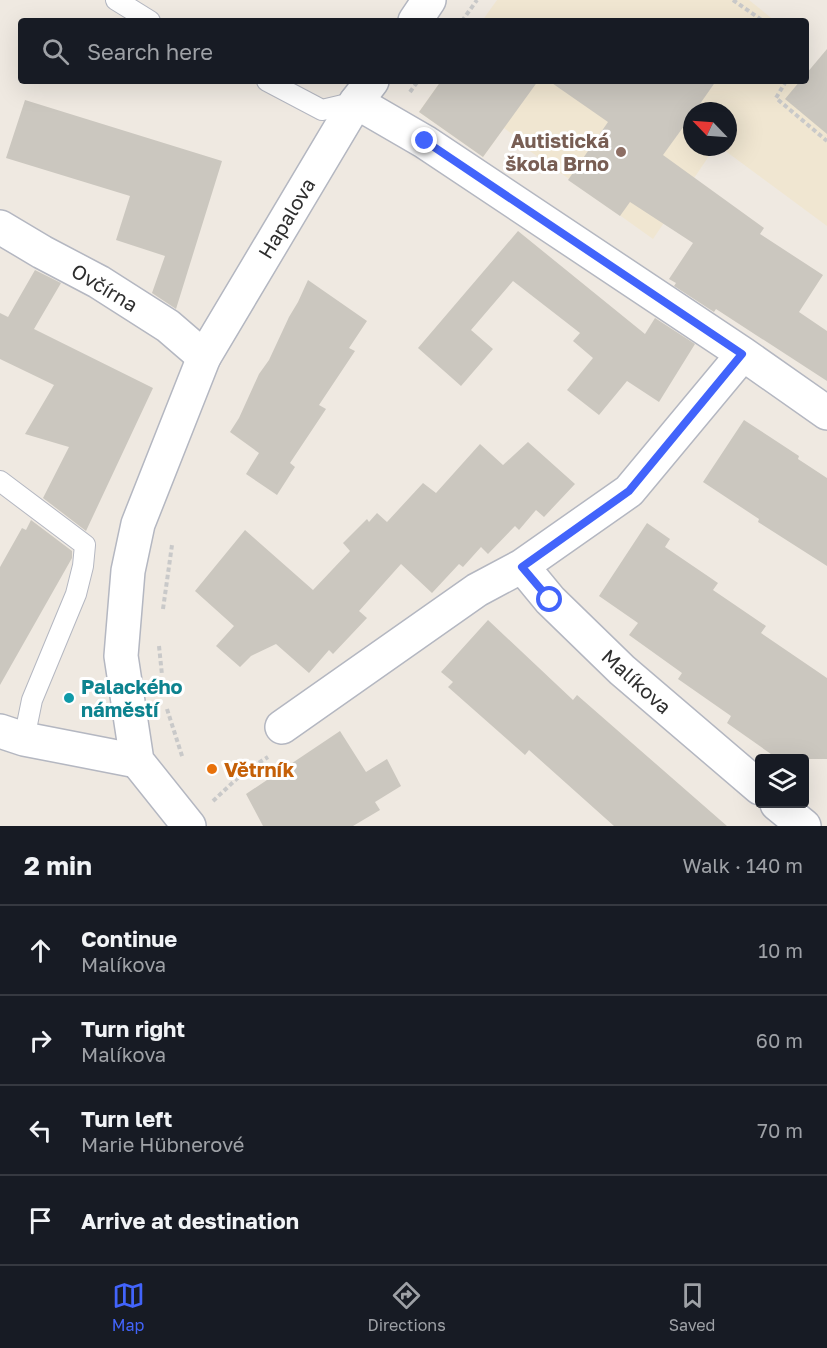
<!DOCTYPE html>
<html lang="en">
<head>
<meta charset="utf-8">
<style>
  :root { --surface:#171b24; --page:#20242c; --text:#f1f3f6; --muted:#9ea1a6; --line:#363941; --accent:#4264fb }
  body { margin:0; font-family:"Golos Text",sans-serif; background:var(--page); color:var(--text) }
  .controls { position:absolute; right:18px; bottom:18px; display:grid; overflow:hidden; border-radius:6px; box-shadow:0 6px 24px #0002 }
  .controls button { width:54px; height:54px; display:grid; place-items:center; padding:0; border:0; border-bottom:2px solid var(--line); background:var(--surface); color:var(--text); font:30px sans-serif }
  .compass { position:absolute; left:683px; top:102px; width:54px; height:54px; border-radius:50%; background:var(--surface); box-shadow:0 6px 24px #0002; rotate:295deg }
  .stop { position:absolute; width:18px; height:18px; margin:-14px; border:4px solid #4264fb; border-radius:50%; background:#fff }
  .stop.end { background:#4264fb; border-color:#fff; box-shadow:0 2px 6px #0008 }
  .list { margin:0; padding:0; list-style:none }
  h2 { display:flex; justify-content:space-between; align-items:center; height:78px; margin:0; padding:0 24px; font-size:26px }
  h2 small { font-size:20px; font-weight:400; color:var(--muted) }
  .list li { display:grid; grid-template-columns:39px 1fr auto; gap:18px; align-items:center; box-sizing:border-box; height:90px; padding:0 24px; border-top:2px solid var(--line) }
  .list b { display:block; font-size:22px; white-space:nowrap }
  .list p { margin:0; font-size:20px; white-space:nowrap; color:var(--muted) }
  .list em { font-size:20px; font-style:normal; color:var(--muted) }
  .icon { flex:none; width:33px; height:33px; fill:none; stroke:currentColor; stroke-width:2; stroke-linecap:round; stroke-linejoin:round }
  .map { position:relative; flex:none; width:827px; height:826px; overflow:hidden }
  .search { position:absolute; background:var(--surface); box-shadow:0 6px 24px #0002; left:18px; right:18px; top:18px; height:66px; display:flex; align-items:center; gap:15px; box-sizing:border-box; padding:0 21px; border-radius:6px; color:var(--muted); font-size:22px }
  .sheet { height:438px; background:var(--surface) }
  nav { display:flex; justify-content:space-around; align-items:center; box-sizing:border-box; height:84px; border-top:2px solid var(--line); background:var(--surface); font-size:16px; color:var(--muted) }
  nav a { display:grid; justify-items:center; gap:3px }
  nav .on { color:var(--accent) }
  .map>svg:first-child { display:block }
  .education { fill:#f0e6d1 }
  .building { fill:#cbc7bf }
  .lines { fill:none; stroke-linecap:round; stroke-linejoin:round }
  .service-casing { stroke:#b4b7c1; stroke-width:22 }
  .minor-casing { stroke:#b4b7c1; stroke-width:36 }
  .tertiary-casing { stroke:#b4b7c1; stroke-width:36 }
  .path { stroke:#c9c9c9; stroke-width:4; stroke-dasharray:4.5 3; stroke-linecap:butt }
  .service { stroke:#fff; stroke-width:20 }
  .minor { stroke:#fff; stroke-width:33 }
  .tertiary { stroke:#fff; stroke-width:33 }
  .route { stroke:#4264fb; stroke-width:8 }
  .education-dot { fill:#8d6e63; stroke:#fff; stroke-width:2 }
  .culture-dot { fill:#0f9aa8; stroke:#fff; stroke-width:2 }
  .food-dot { fill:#e8710a; stroke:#fff; stroke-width:2 }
  .labels { text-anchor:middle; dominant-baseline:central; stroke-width:6; stroke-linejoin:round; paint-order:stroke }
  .education-label { font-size:20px; font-weight:bold; fill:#785e54; stroke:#fff; text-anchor:end }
  .street-label { font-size:20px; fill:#2e2e2e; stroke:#fff }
  .culture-label { font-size:20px; font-weight:bold; fill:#0d838f; stroke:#fff; text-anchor:start }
  .food-label { font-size:20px; font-weight:bold; fill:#c56008; stroke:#fff; text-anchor:start }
</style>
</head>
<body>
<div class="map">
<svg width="827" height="826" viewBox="0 0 827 826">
  <rect width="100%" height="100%" fill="#efe9e1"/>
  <path class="education" d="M497,0H749L775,21H482Z
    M441,81H806L827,92V226L720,147H728V111H692V147H715L653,239L520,144L521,141L504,128L483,157L419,112Z"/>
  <path class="building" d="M827,49V134L785,99L800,81H806V74Z
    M441,81H538L483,157L419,112Z
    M549,81H716L695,111H692V115L663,155L764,228L760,234L823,275L799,312L827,331V381L716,309L714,312L674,286L676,283L669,279L693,243L630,202L620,216L568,180L608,122Z
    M25,100L222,161L176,309L152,293L165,256L116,240L130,196L6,158Z
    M518,231L645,334L655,318L695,344L659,402L627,381L599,415L567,390L593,358L573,341L580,333L513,281L471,330L493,349L461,386L418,348Z
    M35,270L61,283L34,329L153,388L86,531L43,498L69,447L25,434L54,385L0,359V313L8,317Z
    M308,280L367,321L349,348L355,351L319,405L326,409L290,463L295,467L277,495L246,474L259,453L230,432L239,418L259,374L269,360L289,317L298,302Z
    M744,420L799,456L798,459L827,478V566L758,522L759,519L703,482Z
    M528,442L575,484L544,517L536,510L519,530L515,526L488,554L481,547L463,567L459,564L432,593L401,564L359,611L367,618L333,654L329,650L309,673L276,644L251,656L240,667L216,646L234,626L195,591L245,530L313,590L350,551L343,543L367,519L369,522L377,513L387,522L423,483L436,493L480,444L503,465Z
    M31,520L72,551V558L0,685V567L22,528L26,530Z
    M647,523L670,539L665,547L718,583L713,590L766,626L761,633L827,678V759H778L727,723L731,716L678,679L682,673L629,635L638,623L599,596Z
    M488,620L573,700L577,695L727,826H614L529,750L525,755L448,687L453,682L441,672Z
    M340,731L366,772L387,759L401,786L375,802L380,810L353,826H263L246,794Z"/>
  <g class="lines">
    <g class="service-casing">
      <path id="service" d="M116,0L150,21
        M267,81L322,110L356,102
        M0,481L85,545L83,566L76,594L32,700L24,739"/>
    </g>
    <g class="minor-casing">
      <path id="minor" d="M356,102L425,142L743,354L827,413
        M0,227L42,252L99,282L168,326L204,357
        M522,566L550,600L622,670L760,788
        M282,727L477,590L522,566L629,491L743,354
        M0,731L24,739L137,761
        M777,804L804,826"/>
    </g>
    <g class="tertiary-casing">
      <path id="tertiary" d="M415,21L429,0
        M189,826L137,761L121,656L128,571L138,524L204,357L356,102L372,81"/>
    </g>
    <path class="path" d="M733,0L763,21
      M462,21L477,0
      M786,81L776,98L827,141
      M410,92L418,81
      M163,609L172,545
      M159,646L162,675
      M167,709L183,759
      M213,801L244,772L268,757"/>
    <use href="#service" class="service"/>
    <use href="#minor" class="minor"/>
    <use href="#tertiary" class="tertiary"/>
  </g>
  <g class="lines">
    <path class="route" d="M425,141L742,354L629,491L522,567L550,600"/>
  </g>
  <circle class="education-dot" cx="621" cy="152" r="6"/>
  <circle class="culture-dot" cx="69" cy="698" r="6"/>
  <circle class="food-dot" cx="212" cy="769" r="6"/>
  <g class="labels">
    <g class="education-label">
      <text x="609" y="140">Autistická<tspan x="609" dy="23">škola Brno</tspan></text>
    </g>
    <g class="street-label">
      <text transform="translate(286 218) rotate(-59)">Hapalova</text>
      <text transform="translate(105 287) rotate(31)">Ovčírna</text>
      <text transform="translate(637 681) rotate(42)">Malíkova</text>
    </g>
    <g class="culture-label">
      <text x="81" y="686">Palackého<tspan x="81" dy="23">náměstí</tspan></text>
    </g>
    <g class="food-label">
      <text x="224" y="769">Větrník</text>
    </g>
  </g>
</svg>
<div class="controls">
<button><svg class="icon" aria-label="layers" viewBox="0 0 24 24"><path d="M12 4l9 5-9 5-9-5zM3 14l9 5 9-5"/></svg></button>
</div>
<svg class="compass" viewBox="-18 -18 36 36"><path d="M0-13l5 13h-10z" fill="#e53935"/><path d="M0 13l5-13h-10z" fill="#9ea1a6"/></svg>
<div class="stop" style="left:550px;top:600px"></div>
<div class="stop end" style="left:425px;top:141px"></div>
<div class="search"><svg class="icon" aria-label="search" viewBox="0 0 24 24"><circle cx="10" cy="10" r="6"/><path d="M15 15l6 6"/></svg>Search here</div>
</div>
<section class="sheet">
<h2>2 min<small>Walk · 140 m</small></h2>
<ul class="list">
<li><svg class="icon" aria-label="ahead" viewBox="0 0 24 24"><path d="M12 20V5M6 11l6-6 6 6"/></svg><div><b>Continue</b><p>Malíkova</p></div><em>10 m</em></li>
<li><svg class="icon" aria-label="right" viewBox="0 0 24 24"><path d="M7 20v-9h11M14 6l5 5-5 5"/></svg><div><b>Turn right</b><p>Malíkova</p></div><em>60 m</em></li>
<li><svg class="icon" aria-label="left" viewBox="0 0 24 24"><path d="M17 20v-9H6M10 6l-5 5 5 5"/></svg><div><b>Turn left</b><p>Marie Hübnerové</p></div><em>70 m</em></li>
<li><svg class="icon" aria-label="arrive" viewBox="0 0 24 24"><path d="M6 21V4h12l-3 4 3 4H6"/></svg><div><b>Arrive at destination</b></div></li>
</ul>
</section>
<nav>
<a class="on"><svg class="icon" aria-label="map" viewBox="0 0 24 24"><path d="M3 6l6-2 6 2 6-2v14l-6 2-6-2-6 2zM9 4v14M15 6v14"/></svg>Map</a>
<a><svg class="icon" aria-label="directions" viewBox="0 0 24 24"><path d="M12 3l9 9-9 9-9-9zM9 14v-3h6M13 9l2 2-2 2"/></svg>Directions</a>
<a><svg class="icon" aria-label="saved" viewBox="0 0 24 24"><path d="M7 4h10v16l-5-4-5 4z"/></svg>Saved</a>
</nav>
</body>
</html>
